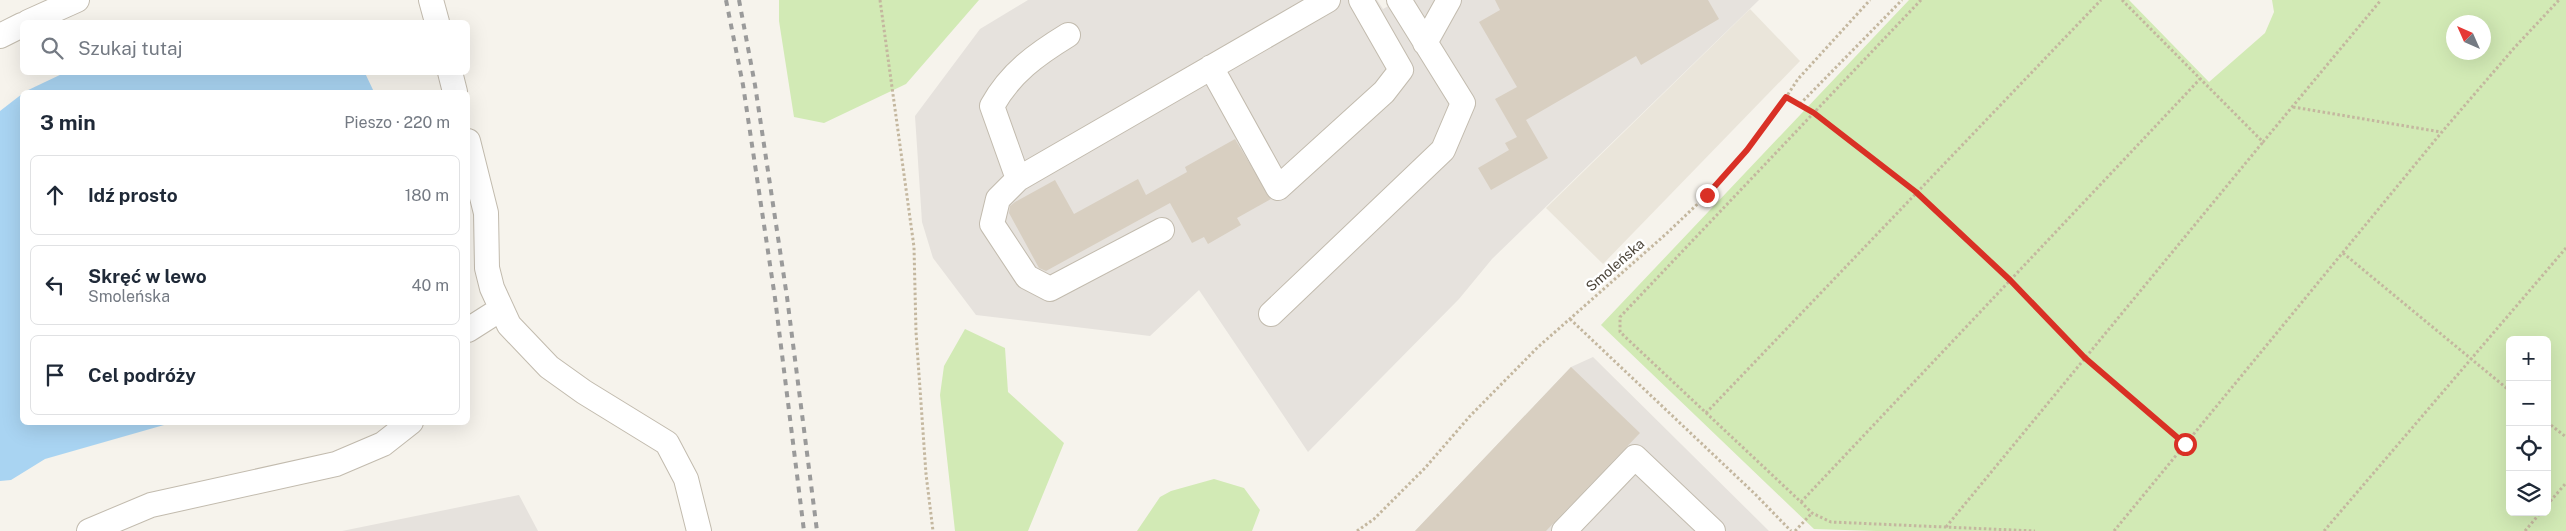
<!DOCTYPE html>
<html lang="pl">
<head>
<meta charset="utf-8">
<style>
  :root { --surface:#fff; --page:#f2f2f3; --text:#1f2937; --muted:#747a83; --line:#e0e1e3 }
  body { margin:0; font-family:"Public Sans",sans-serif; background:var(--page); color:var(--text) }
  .controls { position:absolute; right:15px; bottom:15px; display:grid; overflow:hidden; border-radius:8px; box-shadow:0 5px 20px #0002 }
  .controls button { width:45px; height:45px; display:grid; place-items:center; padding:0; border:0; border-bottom:1px solid var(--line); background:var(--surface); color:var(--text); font:25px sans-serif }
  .compass { position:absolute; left:2446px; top:15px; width:45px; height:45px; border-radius:50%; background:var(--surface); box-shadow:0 5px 20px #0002; rotate:315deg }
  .stop { position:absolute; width:15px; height:15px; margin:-11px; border:4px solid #d93025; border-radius:50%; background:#fff }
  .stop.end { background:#d93025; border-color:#fff; box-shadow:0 1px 5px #0008 }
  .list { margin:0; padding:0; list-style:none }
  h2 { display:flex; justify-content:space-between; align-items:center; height:65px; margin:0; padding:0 20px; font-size:21px }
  h2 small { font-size:16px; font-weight:400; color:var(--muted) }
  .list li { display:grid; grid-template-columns:32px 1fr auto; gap:15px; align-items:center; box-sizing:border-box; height:80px; margin:0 10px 10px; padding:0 10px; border:1px solid var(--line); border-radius:8px }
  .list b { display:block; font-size:19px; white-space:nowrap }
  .list p { margin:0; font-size:16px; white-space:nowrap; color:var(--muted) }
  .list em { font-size:16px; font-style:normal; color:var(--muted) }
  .icon { flex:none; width:28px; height:28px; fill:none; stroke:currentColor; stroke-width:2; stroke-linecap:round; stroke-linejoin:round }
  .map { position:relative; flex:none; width:2566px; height:531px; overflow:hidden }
  .search { position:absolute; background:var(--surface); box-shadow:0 5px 20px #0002; left:20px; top:20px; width:450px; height:55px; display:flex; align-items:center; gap:12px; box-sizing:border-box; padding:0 18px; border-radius:8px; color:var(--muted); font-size:19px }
  .panel { position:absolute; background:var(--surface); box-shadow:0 5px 20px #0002; left:20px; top:90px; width:450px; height:335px; border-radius:8px }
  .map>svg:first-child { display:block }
  .residential { fill:#eae5da }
  .industrial { fill:#e6e2dd }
  .green { fill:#d2eab5; fill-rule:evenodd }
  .water { fill:#a9d4f2 }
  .building { fill:#d8cfc1 }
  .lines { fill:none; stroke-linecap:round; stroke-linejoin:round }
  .minor-casing { stroke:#c2bbae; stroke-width:26 }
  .path { stroke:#c4b79f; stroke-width:3; stroke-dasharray:2.5 2.5; stroke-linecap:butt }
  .minor { stroke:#fff; stroke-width:24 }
  .rail { stroke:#9a9a9a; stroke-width:4; stroke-dasharray:6 6; stroke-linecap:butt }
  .route { stroke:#d93025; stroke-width:6 }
  .labels { text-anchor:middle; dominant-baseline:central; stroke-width:5; stroke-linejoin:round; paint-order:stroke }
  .street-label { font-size:14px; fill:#4b4439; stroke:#fff }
</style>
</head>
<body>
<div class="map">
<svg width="2566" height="531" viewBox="0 0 2566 531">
  <rect width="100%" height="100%" fill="#f6f3ec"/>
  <path class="residential" d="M1750,9L1800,61L1603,264L1546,208Z"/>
  <path class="industrial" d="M1028,0H1377L1383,9L1399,0H1759L1492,259L1459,299L1308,452L1199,290L1150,336L976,315L933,258L922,222L915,116L980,29Z
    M1593,357L1769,531H1415L1571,367Z
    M519,495L538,531H342Z"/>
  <path class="green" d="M779,0H979L906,84L824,123L794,117L779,21Z
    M1909,0H2129L2209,82L2265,33L2274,12L2272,0H2566V531H1876L1814,529L1601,325ZM2484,22V52H2454V22ZM2510,340H2547V512H2510Z
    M965,329L1005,348L1008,392L1064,443L1028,531H955L940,395L944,366Z
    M1214,479L1244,488L1260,510L1252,531H1137L1160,497L1171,491Z"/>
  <path class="water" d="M64,73H365L374,92H24Z
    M22,94V422L171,423L45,459L11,480L0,481V111Z"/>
  <path class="building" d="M1495,0H1708L1719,19L1641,65L1636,56L1526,120L1548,158L1491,190L1478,168L1509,150L1505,143L1517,137L1495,99L1517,87L1479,22L1500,10Z
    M1235,139L1271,199L1237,218L1241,225L1208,244L1204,237L1192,243L1170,203L1046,271L1039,268L1009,213L1010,206L1015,202L1055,180L1074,214L1138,179L1146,195L1187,172L1185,167Z
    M1571,367L1640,433L1546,531H1415Z"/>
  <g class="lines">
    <g class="minor-casing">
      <path id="minor" d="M431,0L437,22
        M28,22L77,0
        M0,36L22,25
        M1425,43L1449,0
        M1211,67L1278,188L1384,92L1401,70L1361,0
        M450,72L455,92
        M468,141L486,213L487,268L492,288L509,325L549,367L584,392L667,443L686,479L699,531
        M1018,179L992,106C1010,73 1037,54 1068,35
        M1162,230L1050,289L1027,277L992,224L998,199L1018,179L1328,0
        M1271,314L1443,150L1463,103L1399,0
        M468,330L501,309
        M89,531L151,505L336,464L383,444L411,422
        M1564,531L1635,457L1713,531"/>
    </g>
    <path class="path" d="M880,0L914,247L916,332L926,474L933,531
      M1921,0L1620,317V332L1801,502L1812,513L1831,522L2035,531
      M2122,0L2263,142L2381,0
      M1786,97L1814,113L1916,192L2010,280L2085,358L2185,444
      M1800,104L1902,0
      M2293,107L2441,132
      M2343,253L2510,391
      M1570,319L1755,494L1791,531
      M1706,413L2101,0
      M2547,422L2566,437
      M1801,502L2200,79
      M2547,505L2566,483
      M1946,527L2263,142
      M1357,531L1374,519L1425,468L1470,416L1538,347L1666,234L1707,195L1747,150L1773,117L1798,79L1870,0
      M1795,531L1812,513
      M2114,531L2441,133L2515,47L2559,0
      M2324,531L2566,248
      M2525,531L2541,512"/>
    <use href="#minor" class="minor"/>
    <path class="rail" d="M726,0L743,85L775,298L804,531
      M739,0L755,85L787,297L817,531"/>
  </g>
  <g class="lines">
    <path class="route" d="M1707,195L1747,150L1786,97L1814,113L1916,192L2010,280L2085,358L2185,444"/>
  </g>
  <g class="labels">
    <g class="street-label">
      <text transform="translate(1615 265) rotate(-41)">Smoleńska</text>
    </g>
  </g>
</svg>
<div class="controls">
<button>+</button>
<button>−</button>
<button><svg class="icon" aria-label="locate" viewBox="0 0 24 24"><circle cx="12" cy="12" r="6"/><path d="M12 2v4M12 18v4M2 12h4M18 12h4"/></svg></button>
<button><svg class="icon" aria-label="layers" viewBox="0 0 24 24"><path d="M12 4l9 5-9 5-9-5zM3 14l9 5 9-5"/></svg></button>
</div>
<svg class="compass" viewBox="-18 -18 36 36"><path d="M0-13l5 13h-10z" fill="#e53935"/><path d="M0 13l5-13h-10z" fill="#747a83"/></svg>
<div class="stop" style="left:2185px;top:444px"></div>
<div class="stop end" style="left:1707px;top:195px"></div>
<div class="search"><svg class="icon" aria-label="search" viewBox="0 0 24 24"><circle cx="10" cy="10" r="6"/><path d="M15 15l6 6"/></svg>Szukaj tutaj</div>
<section class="panel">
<h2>3 min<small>Pieszo · 220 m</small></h2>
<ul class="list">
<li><svg class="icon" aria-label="ahead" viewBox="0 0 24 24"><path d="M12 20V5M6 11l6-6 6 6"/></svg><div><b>Idź prosto</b></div><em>180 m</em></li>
<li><svg class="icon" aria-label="left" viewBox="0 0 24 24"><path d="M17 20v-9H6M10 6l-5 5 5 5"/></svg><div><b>Skręć w lewo</b><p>Smoleńska</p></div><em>40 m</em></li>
<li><svg class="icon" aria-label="arrive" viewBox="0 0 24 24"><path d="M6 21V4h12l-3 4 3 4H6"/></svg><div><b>Cel podróży</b></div></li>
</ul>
</section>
</div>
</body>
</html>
